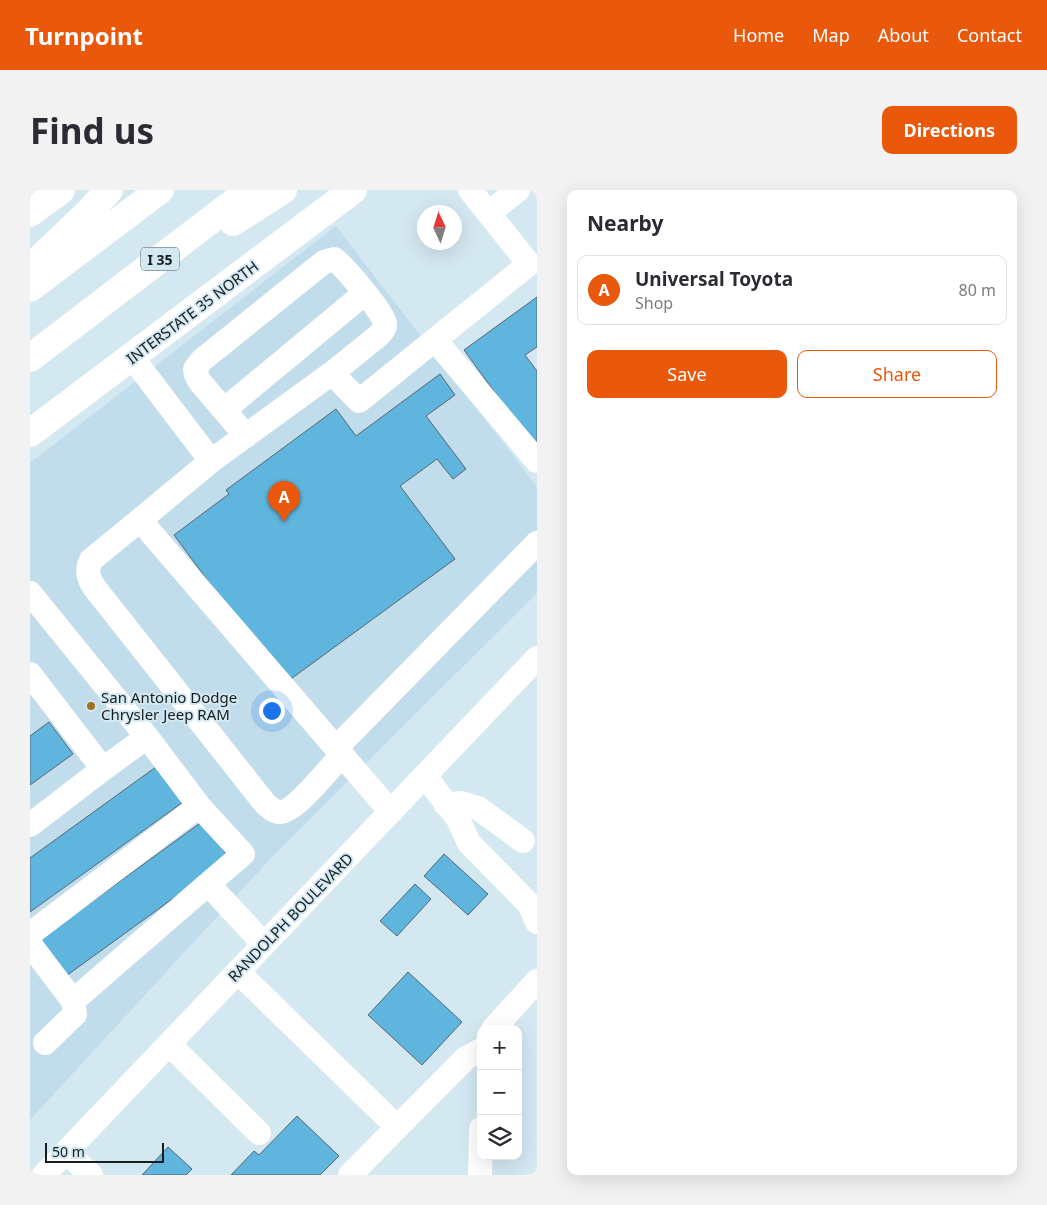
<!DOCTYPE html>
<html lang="en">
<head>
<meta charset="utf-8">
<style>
  :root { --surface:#fff; --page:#f2f2f3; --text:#2b2b33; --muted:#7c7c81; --line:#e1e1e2; --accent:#ea580c }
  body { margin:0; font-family:"Noto Sans",sans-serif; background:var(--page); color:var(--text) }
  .controls { position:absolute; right:15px; bottom:15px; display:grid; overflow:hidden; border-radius:10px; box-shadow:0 5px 20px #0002 }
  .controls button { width:45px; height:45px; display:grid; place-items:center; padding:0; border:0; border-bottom:1px solid var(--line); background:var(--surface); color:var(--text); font:25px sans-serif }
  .compass { position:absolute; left:387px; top:15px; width:45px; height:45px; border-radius:50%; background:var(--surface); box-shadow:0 5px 20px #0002; rotate:356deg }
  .scale { position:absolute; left:15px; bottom:12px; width:119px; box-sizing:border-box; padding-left:5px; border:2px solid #171e21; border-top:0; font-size:14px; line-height:18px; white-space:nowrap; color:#171e21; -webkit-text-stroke:4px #d4e8f2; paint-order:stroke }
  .you { position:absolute; left:241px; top:520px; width:18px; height:18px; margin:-12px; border:4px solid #fff; border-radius:50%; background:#1a73e8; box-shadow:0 0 0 8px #1a73e833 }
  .badge { display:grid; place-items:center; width:32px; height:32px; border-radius:50%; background:var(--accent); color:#fff; font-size:16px; font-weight:700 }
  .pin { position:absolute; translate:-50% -41px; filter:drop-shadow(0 1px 2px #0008) }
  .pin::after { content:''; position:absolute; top:26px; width:18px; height:15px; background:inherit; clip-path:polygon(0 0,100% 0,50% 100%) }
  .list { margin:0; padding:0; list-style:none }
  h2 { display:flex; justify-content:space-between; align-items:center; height:65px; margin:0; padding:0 20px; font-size:21px }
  h2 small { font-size:16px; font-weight:400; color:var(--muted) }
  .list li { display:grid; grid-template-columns:32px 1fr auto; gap:15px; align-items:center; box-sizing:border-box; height:70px; margin:0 10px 10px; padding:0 10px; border:1px solid var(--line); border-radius:10px }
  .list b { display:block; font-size:19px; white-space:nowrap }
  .list p { margin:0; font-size:16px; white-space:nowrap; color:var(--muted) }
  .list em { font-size:16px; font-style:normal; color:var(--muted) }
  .actions { display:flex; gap:10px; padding:15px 20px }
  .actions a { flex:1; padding:11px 0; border:1px solid var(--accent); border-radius:10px; text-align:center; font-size:18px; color:var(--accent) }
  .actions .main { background:var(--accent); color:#fff }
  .icon { flex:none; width:28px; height:28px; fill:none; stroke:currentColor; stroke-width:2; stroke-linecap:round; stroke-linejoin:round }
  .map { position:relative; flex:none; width:507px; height:985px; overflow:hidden; border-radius:10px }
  header { display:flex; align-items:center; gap:30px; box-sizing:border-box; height:70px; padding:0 25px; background:var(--accent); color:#fff }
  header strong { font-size:24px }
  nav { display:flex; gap:28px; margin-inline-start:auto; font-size:18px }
  .intro { display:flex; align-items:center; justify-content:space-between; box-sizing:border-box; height:120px; padding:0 30px }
  h1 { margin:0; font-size:35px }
  .button { padding:12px 22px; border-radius:10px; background:var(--accent); color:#fff; font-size:18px; font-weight:700 }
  main { display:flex; gap:30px; padding:0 30px }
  aside { flex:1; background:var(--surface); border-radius:10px; box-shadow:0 5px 20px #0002 }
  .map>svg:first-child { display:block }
  .built { fill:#c1dceb }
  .building { fill:#5fb5de; stroke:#566770 }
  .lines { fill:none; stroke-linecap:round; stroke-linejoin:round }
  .minor { stroke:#fff; stroke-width:24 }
  .major { stroke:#fff; stroke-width:28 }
  .highway { stroke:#fff; stroke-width:28 }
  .poi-dot { fill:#9c7321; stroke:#d4e8f2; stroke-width:2 }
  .labels { text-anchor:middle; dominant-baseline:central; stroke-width:4; stroke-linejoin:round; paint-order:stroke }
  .shield { fill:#d4e8f2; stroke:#505b60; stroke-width:1 }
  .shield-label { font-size:14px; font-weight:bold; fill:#171e21 }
  .street-label { font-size:15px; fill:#171e21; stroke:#d4e8f2 }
  .poi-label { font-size:15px; fill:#171e21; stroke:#d4e8f2; text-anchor:start }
</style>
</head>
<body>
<header>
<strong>Turnpoint</strong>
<nav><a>Home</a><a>Map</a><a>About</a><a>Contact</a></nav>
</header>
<div class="intro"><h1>Find us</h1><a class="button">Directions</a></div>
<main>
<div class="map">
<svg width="507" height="985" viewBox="0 0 507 985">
  <rect width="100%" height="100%" fill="#d4e8f2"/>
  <path class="built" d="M306,36L507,297V403L243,666L0,930V273Z"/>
  <path class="building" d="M507,107V157L495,165L507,181V261L434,160Z
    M410,184L425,205L396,226L436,279L423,289L407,269L370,296L425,369L254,494L144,345L199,304L196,300L306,219L326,246Z
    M19,532L43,564L0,595V546Z
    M130,574L156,610L0,722V668Z
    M173,631L199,668L36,786L9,750Z
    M414,664L458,704L438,725L394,686Z
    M385,694L401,709L367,746L350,731Z
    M378,782L432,832L392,875L338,825Z
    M267,926L309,966L290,985H201L224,961L229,965Z
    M138,957L162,979L156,985H112Z"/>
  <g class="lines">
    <path class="minor" d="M459,23L488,0
      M405,150L507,271
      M102,167L181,271L110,330L361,622
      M195,219L335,103
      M216,246L170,192L166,185L165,179L172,170L294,72L304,69C313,75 354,123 355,133C356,139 351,142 348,146L302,183
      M181,271L302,183L329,211L499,74L440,0
      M110,330L61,370C56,381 58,387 64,397L233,611C237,615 242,621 249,622C265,623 300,577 312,565
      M0,403L117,547
      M0,484L73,579L117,547L169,616L213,664L178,694
      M306,558L507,353
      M395,586L428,629L439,653L499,714L507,732
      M416,615L431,613L448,618L493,651
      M0,635L73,579
      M0,744L169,616
      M0,754L43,811L45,824L15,853
      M208,782L367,937
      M43,811L178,694L234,754
      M463,839L507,791
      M139,854L229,943
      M36,962L61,985
      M14,985L507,468
      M320,985L436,868L451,860
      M450,985L451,939"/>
    <path class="major" d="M0,23L31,0
      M0,243L323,0"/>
    <path class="highway" d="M203,32L253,0
      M0,78L58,23L79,0
      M0,98L130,0
      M0,168L220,0"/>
  </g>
  <circle class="poi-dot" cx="61" cy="516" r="5"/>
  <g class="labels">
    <rect class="shield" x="111" y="57.5" width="38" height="23" rx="4"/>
    <g class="shield-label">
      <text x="130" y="69">I 35</text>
    </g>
    <g class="street-label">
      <text transform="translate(162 122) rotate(-37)">INTERSTATE 35 NORTH</text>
      <text transform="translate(260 727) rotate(-46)">RANDOLPH BOULEVARD</text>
    </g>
    <g class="poi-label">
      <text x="71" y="507">San Antonio Dodge<tspan x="71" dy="17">Chrysler Jeep RAM</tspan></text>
    </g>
  </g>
</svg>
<div class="controls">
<button>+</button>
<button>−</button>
<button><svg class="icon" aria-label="layers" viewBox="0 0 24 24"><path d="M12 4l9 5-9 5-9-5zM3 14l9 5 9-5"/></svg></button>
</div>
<svg class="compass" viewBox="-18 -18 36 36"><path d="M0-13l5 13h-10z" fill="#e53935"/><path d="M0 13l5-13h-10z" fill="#7c7c81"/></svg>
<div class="scale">50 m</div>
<div class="you"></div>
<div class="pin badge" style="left:254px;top:332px">A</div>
</div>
<aside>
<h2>Nearby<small></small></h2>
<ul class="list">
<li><span class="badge">A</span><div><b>Universal Toyota</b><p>Shop</p></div><em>80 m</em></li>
</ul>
<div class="actions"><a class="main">Save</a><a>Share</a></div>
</aside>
</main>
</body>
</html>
